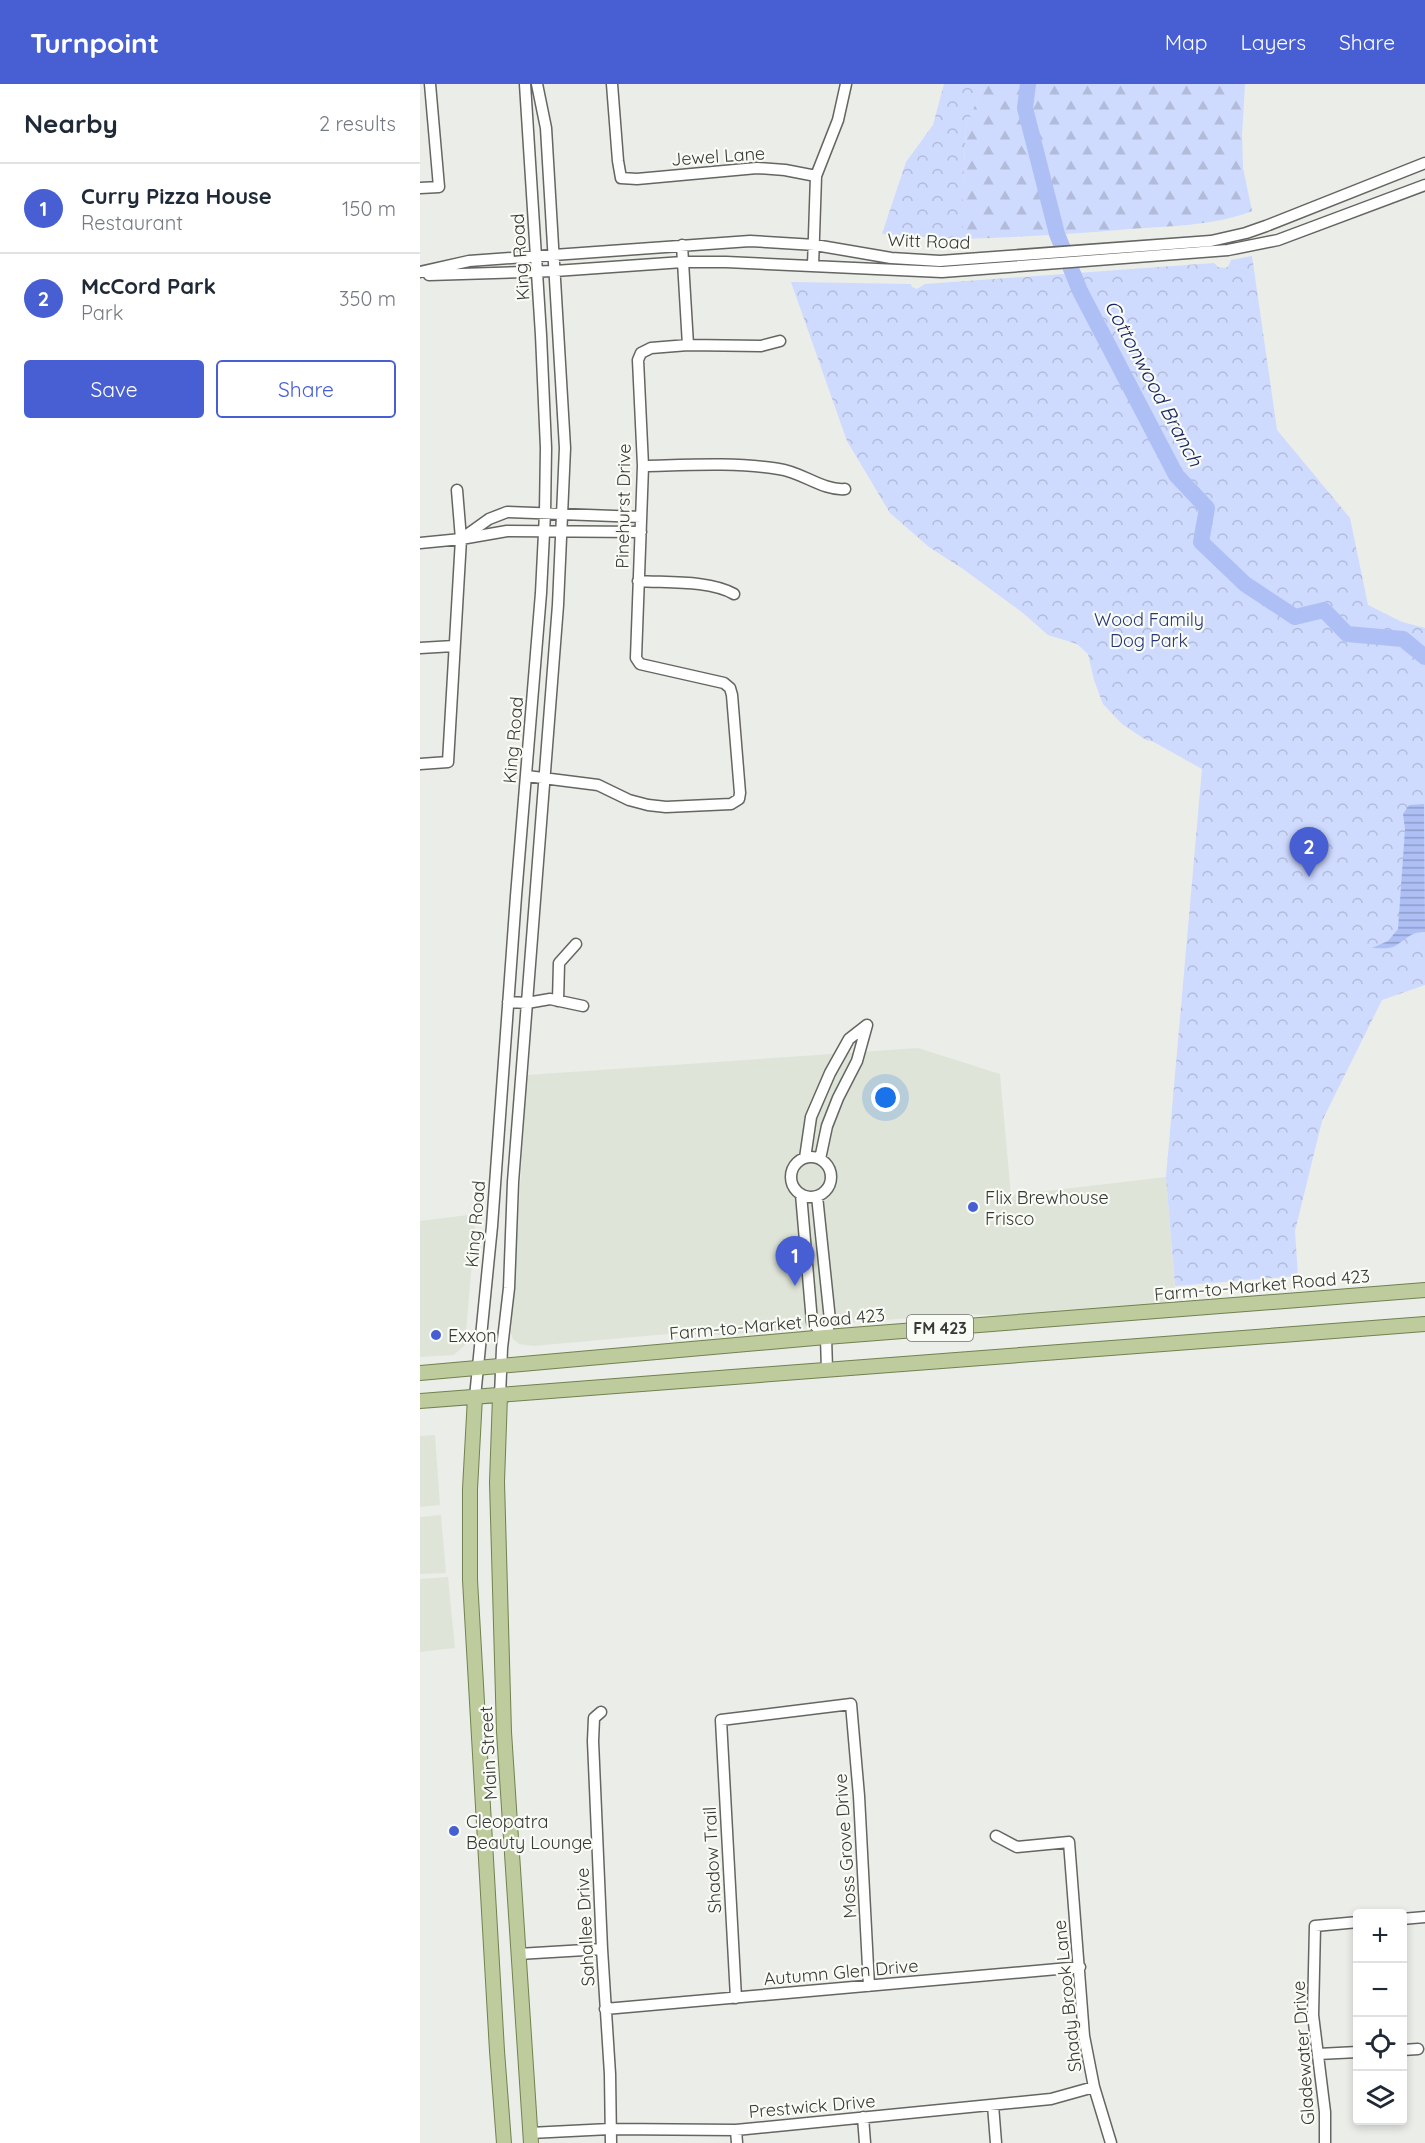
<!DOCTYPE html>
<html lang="en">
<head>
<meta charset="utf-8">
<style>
  :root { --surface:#fff; --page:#f6f6f7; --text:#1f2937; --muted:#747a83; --line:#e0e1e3; --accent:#475fd3 }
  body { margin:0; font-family:Quicksand,sans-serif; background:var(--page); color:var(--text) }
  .controls { position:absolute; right:18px; bottom:18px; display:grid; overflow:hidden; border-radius:6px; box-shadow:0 3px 9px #0003 }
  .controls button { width:54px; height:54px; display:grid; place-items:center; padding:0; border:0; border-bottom:2px solid var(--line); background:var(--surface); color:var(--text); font:30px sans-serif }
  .you { position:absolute; left:466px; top:1014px; width:21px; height:21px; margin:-15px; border:4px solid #fff; border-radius:50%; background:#1a73e8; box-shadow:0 0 0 9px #1a73e833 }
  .badge { display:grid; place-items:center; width:39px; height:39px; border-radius:50%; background:var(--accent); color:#fff; font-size:20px; font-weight:700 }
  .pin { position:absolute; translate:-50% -50px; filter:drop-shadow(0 2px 3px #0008) }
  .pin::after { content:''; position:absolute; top:32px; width:21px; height:18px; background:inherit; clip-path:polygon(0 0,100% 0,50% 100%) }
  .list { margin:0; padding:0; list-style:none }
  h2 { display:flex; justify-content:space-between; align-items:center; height:78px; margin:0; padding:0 24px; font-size:26px }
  h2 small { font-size:20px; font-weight:400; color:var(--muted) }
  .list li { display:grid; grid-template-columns:39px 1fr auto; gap:18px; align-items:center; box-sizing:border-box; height:90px; padding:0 24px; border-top:2px solid var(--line) }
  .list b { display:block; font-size:22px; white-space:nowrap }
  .list p { margin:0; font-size:20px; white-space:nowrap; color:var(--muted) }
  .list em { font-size:20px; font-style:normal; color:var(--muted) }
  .actions { display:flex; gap:12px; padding:18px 24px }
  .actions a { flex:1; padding:14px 0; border:2px solid var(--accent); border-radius:6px; text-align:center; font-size:21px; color:var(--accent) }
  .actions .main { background:var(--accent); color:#fff }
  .icon { flex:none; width:33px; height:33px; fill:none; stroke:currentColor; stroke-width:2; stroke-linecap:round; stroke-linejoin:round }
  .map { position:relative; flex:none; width:1005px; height:2059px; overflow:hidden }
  header { display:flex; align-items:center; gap:36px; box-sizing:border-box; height:84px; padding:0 30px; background:var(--accent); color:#fff }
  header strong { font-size:28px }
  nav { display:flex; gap:33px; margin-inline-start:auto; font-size:21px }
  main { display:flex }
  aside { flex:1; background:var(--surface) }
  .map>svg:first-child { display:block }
  .built { fill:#dfe4d8 }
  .forest { fill:url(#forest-firs) }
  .park { fill:url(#park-crowns) }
  .water { fill:url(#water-rules) }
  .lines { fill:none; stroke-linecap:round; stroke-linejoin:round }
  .river { stroke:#adbff5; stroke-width:16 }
  .minor-casing { stroke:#646661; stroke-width:13 }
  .major-casing { stroke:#72814f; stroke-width:16 }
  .minor { stroke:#fff; stroke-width:10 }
  .major { stroke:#bdcb9d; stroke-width:14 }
  .poi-dot { fill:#475fd3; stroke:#f9fbf5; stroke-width:2 }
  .labels { text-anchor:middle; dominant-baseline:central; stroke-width:4.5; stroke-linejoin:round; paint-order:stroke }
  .shield { fill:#f9fbf5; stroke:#72726f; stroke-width:1.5 }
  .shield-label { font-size:16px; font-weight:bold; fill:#383836 }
  .street-label { font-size:18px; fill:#383836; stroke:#f9fbf5 }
  .park-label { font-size:18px; fill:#273675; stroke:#f9fbf5 }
  .poi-label { font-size:18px; fill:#383836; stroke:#f9fbf5; text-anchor:start }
  .water-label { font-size:20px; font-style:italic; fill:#1a2562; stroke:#f9fbf5 }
</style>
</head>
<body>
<header>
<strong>Turnpoint</strong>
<nav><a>Map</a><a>Layers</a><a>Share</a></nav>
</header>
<main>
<aside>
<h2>Nearby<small>2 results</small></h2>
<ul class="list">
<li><span class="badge">1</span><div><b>Curry Pizza House</b><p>Restaurant</p></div><em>150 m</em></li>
<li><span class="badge">2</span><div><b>McCord Park</b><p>Park</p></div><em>350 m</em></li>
</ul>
<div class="actions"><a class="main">Save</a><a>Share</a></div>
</aside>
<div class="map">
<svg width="1005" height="2059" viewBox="0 0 1005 2059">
  <defs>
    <pattern id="forest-firs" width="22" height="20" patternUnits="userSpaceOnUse" patternTransform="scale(1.5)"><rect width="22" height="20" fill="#cedafe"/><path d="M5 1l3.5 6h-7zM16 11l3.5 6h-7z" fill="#b2bcda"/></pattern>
    <pattern id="park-crowns" width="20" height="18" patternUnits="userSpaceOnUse" patternTransform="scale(1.5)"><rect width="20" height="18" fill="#cedafe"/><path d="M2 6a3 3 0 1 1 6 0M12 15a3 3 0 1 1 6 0" fill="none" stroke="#b2bcda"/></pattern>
    <pattern id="water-rules" width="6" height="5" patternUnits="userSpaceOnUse" patternTransform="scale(1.5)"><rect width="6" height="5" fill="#adbff5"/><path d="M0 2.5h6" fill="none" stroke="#8e9cc7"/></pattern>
  </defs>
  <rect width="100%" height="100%" fill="#ebede8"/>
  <path class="built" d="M498,964L580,990L591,1111L746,1093L756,1219L593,1232L547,1230L423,1239L377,1246L300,1251L248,1250L113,1262L99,1260L93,1255L91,1249L107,991Z
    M56,1130L45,1261L34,1271L0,1273V1137Z
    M15,1351L20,1421L0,1423V1352Z
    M21,1431L26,1489L0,1490V1433Z
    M28,1493L35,1564L0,1568V1495Z"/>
  <path class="forest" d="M563,0H825L822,51L823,84L832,127C793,142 750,142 709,145C654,150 598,153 543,155V100L546,44Z"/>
  <path class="park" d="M524,0H563L546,44L543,100V155L462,150L486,78L513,41Z
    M832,172L857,346L930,434L948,521L982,538L1005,544V901L962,916L902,1037L875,1147L878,1192L755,1202L746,1093L782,685L732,657L726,656L702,640L683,620L674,596L668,570L657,560L628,551L603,529L543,485L509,463L470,429L427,357L371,198L491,200L492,203L497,205L505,200L794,179L798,183L806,184L809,181L811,176Z"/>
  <path class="water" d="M1004,720L1005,848C990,847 985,857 973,863C967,865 958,864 952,864L968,857L978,845L985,745L983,730L989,721Z"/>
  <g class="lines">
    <path class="river" d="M608,0L605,24L637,150L660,207L756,391L787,424L781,458L825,500L875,533L904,526L927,550L983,555L1005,573"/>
    <g class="minor-casing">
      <path id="minor" d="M192,0L198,77L201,94L217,95L337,84L365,86L396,92
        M0,104L19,103L10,0
        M262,161L268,261
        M393,182L396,92L418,36L426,0
        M0,188L49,177L330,157L395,161L471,174L520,177L791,157L826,149L846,142L1005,79
        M9,191L135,187L263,178H306L522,188L808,166L858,156L1005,101
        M223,382C268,381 314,378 359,385C382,388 403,407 425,405
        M221,448L87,447L41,455L69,435L87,428L221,433
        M0,459L41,455
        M218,497C247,499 289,496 314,510
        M0,564L34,562
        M0,680L28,678L41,455L37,406
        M107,692L178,701L209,716L228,721L246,723L311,720L319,715L320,709L312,611L310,604L304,599L220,580L216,574L223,382L218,276L221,269L231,264L268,261L341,262L360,257
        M138,917L139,879L156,860
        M88,918L107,919L130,915L163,922
        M371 1093a20 20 0 1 1 40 0a20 20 0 1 1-40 0Z
        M385,1074L391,1033L410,989L429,955L447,941
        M400,1075L407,1042L418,1014L437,977L447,941
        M381,1110L392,1238L406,1253
        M397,1112L410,1236L406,1253L407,1286
        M80,1312L82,1264L89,1204L93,1098L138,521L145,364L126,44L117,0
        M55,1313L72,1142L96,812L121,509L125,429L126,364L121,251L105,0
        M181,1628L174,1634L173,1657L182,1865L190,1990L191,2059
        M576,1752L597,1763L649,1758L664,1952L674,2003L691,2059
        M982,1835L1005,1833
        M98,1870L182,1865
        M316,1914L301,1636L431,1620L439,1712L449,1902
        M185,1925L660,1883
        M982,1966L998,1965
        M898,1970L938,1968
        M573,2021L576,2059
        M443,2033L445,2059
        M316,2046L317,2059
        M110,2049L190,2045L316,2046L631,2015L674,2003
        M905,2059V2028L893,1931L895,1842L938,1838"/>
    </g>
    <g class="major-casing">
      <path id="major" d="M0,1289L406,1253L1005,1206
        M80,1312L77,1398L84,1648L111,2059
        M55,1313L50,1405V1496L77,1967L84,2059
        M0,1317L1005,1240"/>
    </g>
    <use href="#minor" class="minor"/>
    <use href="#major" class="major"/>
  </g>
  <g class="poi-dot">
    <circle cx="553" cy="1123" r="6"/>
    <circle cx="16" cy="1251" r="6"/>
    <circle cx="34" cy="1747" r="6"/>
  </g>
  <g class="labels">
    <rect class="shield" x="487" y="1231" width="66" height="26" rx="4.5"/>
    <g class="shield-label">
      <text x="520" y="1244">FM 423</text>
    </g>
    <g class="street-label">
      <text transform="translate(298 72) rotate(-4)">Jewel Lane</text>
      <text transform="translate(509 157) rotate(2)">Witt Road</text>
      <text transform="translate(100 173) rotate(-94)">King Road</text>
      <text transform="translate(203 422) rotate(-89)">Pinehurst Drive</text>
      <text transform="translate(93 656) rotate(-85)">King Road</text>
      <text transform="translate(55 1140) rotate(-85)">King Road</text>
      <text transform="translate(842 1201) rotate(-5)">Farm-to-Market Road 423</text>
      <text transform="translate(357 1240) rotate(-5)">Farm-to-Market Road 423</text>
      <text transform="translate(68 1669) rotate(-93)">Main Street</text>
      <text transform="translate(425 1762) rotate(-94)">Moss Grove Drive</text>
      <text transform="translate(292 1776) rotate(-93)">Shadow Trail</text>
      <text transform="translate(165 1843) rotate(-93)">Sahallee Drive</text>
      <text transform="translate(421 1888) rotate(-5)">Autumn Glen Drive</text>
      <text transform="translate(647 1912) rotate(-96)">Shady Brook Lane</text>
      <text transform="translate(883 1969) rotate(-94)">Gladewater Drive</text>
      <text transform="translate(392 2022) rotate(-5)">Prestwick Drive</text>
    </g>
    <g class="park-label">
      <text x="729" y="535">Wood Family<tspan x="729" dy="21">Dog Park</tspan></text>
    </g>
    <g class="poi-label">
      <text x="565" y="1113">Flix Brewhouse<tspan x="565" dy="21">Frisco</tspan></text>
      <text x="28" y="1251">Exxon</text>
      <text x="46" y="1737">Cleopatra<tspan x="46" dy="21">Beauty Lounge</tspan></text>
    </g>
    <g class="water-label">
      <text transform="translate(734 299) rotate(62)">Cottonwood Branch</text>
    </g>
  </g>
</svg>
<div class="controls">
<button>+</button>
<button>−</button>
<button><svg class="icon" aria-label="locate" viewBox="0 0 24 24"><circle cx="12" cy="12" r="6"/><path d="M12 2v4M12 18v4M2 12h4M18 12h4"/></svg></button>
<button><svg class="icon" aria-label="layers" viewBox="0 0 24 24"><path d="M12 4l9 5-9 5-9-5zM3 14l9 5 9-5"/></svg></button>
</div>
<div class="you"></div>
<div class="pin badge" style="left:375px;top:1202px">1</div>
<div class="pin badge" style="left:889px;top:793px">2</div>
</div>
</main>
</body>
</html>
